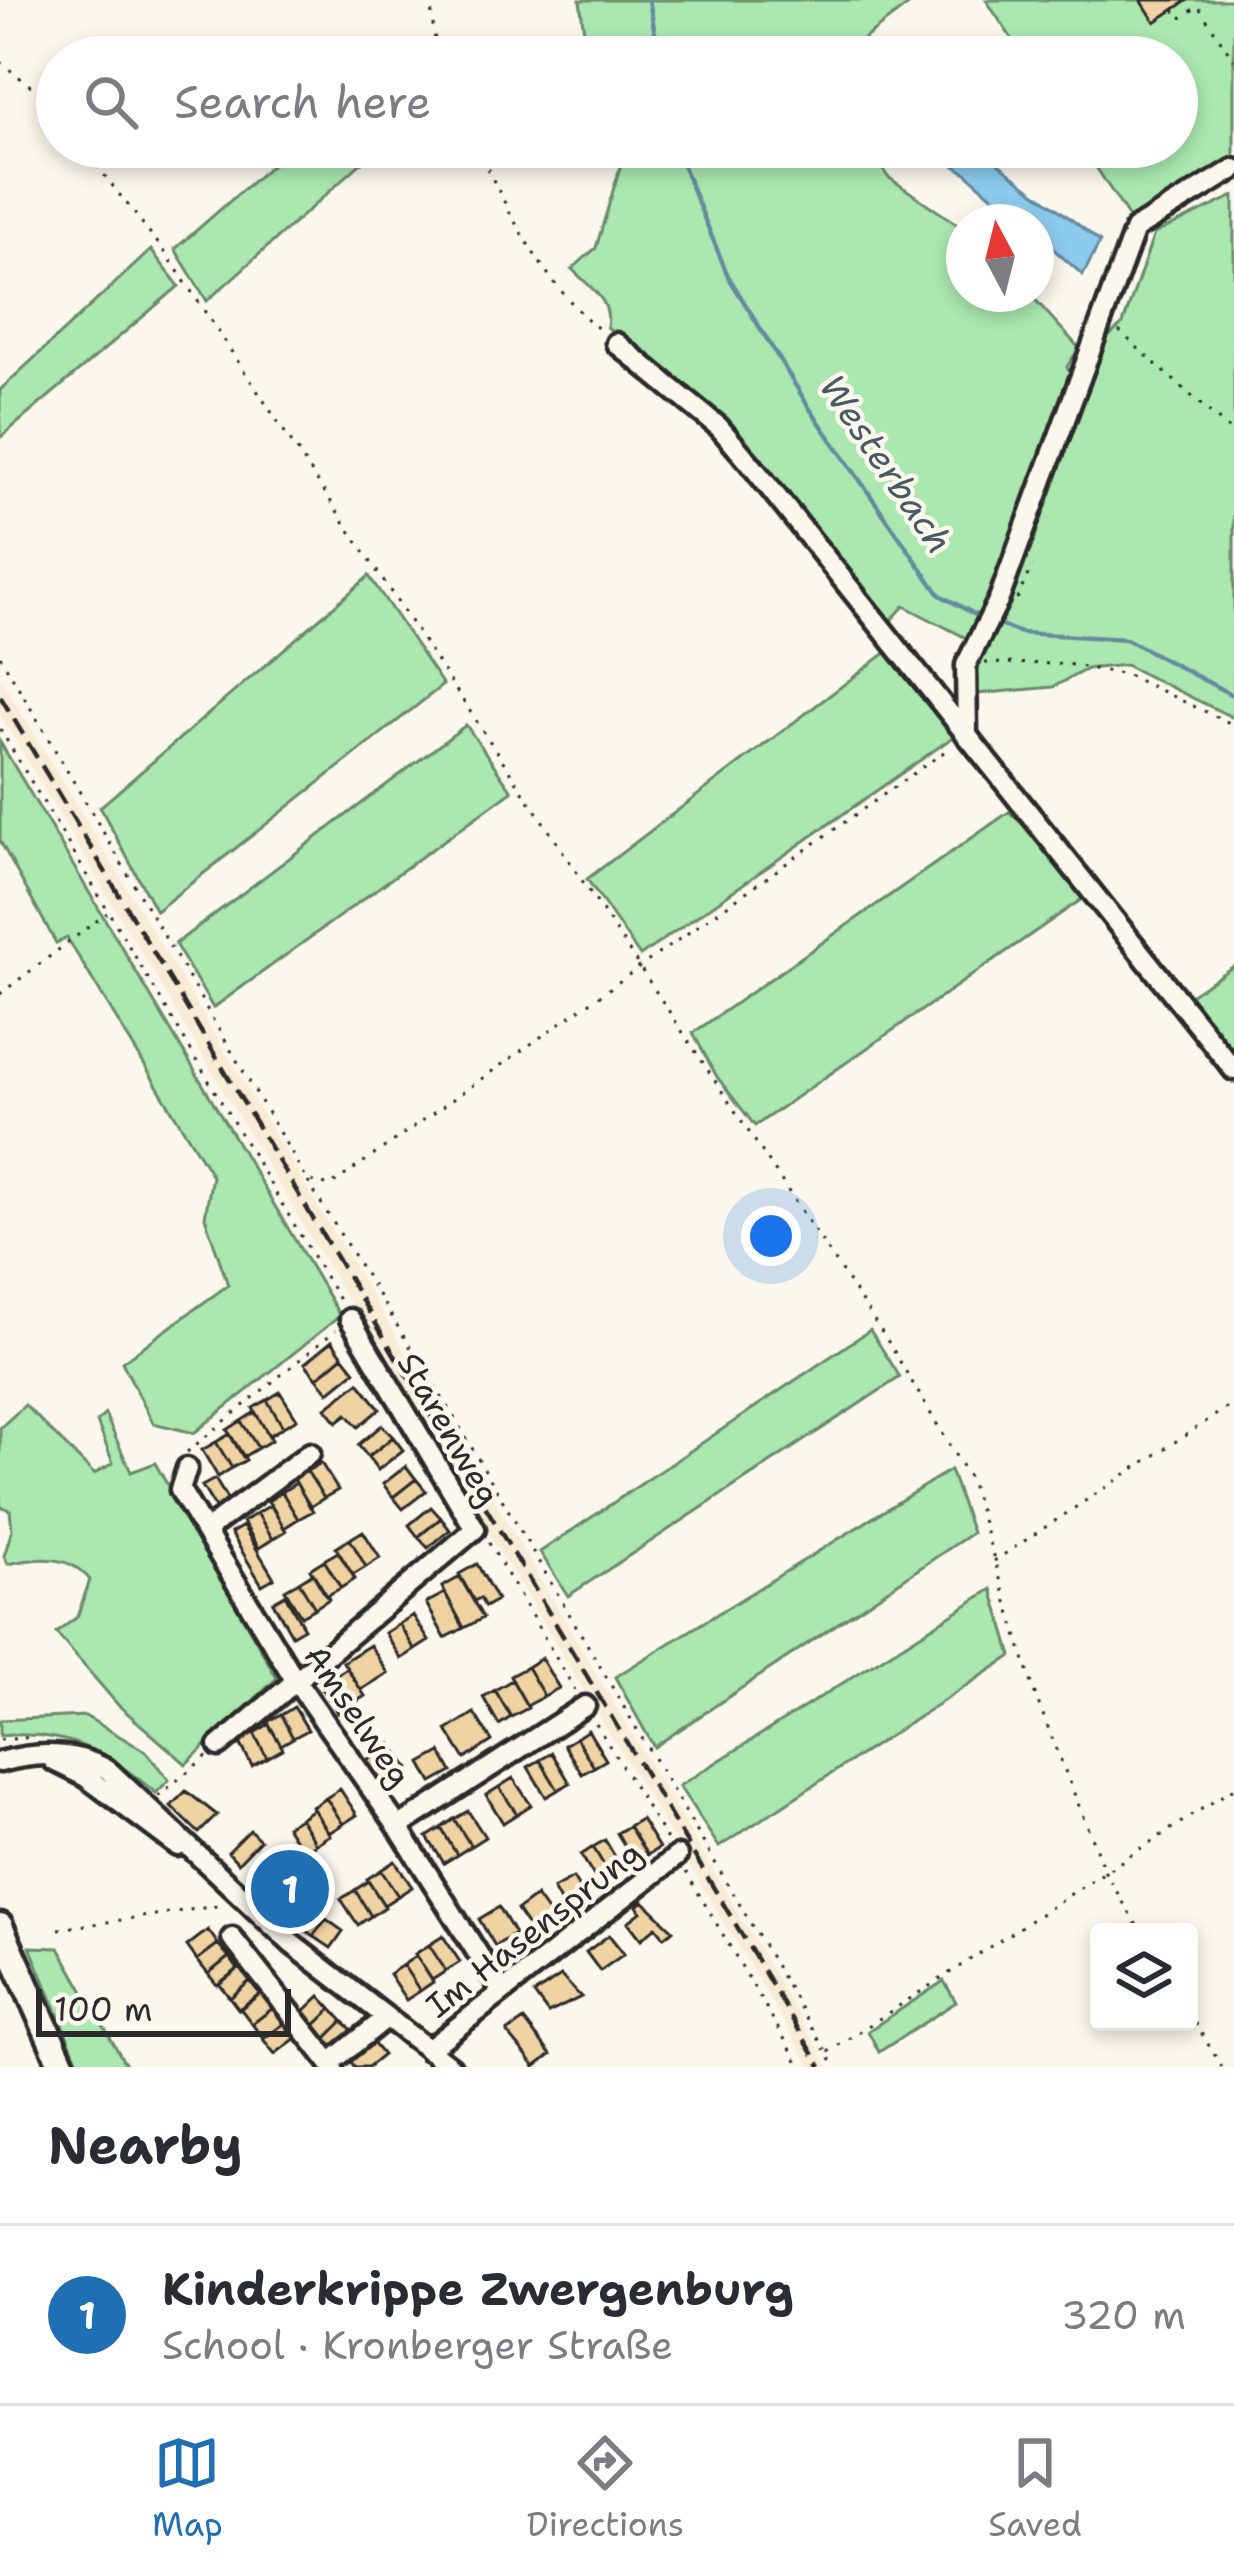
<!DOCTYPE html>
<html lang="en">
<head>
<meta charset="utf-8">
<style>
  :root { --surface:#fff; --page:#f7f7f7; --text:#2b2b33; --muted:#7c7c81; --line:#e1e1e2; --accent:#1f6fb2 }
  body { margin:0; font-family:"Shantell Sans",sans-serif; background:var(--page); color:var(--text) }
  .controls { position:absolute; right:36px; bottom:36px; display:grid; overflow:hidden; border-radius:12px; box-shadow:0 6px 18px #0003 }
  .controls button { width:108px; height:108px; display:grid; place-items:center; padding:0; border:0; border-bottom:3px solid var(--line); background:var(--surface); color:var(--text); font:60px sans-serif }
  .compass { position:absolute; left:946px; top:204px; width:108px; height:108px; border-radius:50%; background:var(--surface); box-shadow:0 6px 18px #0003; rotate:353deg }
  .scale { position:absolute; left:36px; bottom:30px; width:255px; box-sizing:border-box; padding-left:12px; border:6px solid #2b2b2b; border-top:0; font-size:33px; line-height:42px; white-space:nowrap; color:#2b2b2b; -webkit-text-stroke:9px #fbf7ec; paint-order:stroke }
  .you { position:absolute; left:771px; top:1236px; width:42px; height:42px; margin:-30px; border:9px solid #fff; border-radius:50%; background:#1a73e8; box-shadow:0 0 0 18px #1a73e833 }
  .badge { display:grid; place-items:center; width:78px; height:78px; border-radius:50%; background:var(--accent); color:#fff; font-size:39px; font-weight:700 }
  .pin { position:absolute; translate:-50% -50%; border:6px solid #fff; box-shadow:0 3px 12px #0006 }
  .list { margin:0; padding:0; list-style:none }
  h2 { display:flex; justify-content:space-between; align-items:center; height:156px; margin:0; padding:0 48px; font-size:51px }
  h2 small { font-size:39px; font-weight:400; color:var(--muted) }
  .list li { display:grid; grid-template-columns:78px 1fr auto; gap:36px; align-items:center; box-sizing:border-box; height:180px; padding:0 48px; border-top:3px solid var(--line) }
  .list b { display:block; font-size:45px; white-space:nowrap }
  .list p { margin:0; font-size:39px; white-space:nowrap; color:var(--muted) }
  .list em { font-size:39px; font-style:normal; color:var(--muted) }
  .icon { flex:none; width:66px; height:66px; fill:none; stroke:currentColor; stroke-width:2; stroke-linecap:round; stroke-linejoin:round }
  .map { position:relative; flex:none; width:1234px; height:2067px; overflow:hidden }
  .search { position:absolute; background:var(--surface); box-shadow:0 6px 18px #0003; left:36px; right:36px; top:36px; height:132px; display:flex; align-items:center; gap:30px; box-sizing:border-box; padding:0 42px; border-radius:66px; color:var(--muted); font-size:45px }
  .sheet { height:336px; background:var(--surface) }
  nav { display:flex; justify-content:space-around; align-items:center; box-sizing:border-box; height:168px; border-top:3px solid var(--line); background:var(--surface); font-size:33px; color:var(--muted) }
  nav a { display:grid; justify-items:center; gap:6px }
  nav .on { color:var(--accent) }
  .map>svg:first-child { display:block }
  .built { fill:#f8ecd6 }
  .green { fill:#aae8af; stroke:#6a8a6d; stroke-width:3 }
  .water { fill:#8ccbed; stroke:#658b9f; stroke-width:3 }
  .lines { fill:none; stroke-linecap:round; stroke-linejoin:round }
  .stream { stroke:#658b9f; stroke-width:4.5 }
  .building { fill:#f0d3a3; stroke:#2b2b2b; stroke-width:3 }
  .minor-casing { stroke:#2b2b2b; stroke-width:27 }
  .major-casing { stroke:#2b2b2b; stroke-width:33 }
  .path { stroke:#2b2b2b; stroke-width:3; stroke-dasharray:3 9; stroke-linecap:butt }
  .minor { stroke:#fbf7ec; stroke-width:18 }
  .major { stroke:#fbf7ec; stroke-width:24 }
  .rail { stroke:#2b2b2b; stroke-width:4.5; stroke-dasharray:18 9; stroke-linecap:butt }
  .labels { text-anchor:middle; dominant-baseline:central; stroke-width:9; stroke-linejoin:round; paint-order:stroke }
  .street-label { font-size:33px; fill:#2b2b2b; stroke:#fbf7ec }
  .water-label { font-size:36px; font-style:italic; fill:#485b65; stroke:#fbf7ec }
</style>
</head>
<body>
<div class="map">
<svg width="1234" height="2067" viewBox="0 0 1234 2067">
  <rect width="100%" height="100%" fill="#fbf7ec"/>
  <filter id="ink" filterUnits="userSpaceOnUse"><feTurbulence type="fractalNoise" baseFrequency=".00833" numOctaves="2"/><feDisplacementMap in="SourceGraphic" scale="24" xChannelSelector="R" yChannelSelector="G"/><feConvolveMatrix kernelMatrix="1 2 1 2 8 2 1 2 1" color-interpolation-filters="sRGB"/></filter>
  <g filter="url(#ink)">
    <path class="built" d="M0,677L456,1436L829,2067H811L338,1284L0,715Z"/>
    <path class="green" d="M580,0H915L840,57H587Z
      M986,0H1234V163L1133,224L1083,147H1177V57H1024Z
      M292,147H379L207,301L175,249Z
      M626,147H867L888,177L964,229V294H1030L1079,348L1067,367L1073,376V368L1123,324L1154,234L1234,196V718L1125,665L1087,669L1053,687L976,694L970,640L904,606L887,625L721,421L607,327C612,299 590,288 572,269L596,248Z
      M151,250L179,286L0,438V390Z
      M369,576L443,685L156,911L100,807Z
      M892,648L959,733L640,956L587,879Z
      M466,725L512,791L213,1008L175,944Z
      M0,742L340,1316L194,1433L153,1423L122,1362L228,1285L205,1217L212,1176L67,938L56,943L0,841Z
      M1009,812L1049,848L1082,899L755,1126L717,1077L693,1033Z
      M1234,966V1058L1185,998Z
      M870,1330L900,1377L568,1596L540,1552Z
      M25,1405L94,1474L113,1463L97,1422L105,1414L131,1472L155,1463L277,1678L186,1764L118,1705L56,1633L77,1617L90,1580C69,1554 38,1557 8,1564L4,1556L12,1530L10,1510L0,1506V1428Z
      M950,1470L972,1533L654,1747L615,1677Z
      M992,1589L1012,1656L719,1847L679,1786Z
      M85,1716L145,1751L169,1780L156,1793C107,1752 65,1729 0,1736V1720Z
      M30,1947L59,1948L127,2067H80Z
      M944,1981L956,2002L879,2052L868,2031Z"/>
    <path class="water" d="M925,147H979C1018,182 1060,209 1100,242L1083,275L1036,234V222H1022L966,173Z"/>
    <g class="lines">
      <path class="stream" d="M649,0L659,57
        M675,147L728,276L810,409L940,595L981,618
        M992,622L1021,633L1126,639L1234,696"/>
    </g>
    <path class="building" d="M1141,0H1188L1155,22Z
      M332,1341L343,1356L317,1378L305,1363Z
      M343,1356L355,1371L329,1392L317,1378Z
      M359,1382L380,1409L358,1427L347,1414L337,1422L326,1408Z
      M280,1392L297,1419L283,1427L267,1400Z
      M267,1400L283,1427L269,1436L253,1408Z
      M255,1412L272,1440L258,1448L241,1421Z
      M241,1421L258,1448L243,1457L227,1430Z
      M382,1425L393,1437L368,1457L358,1445Z
      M230,1434L246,1460L232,1468L216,1442Z
      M393,1437L403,1450L378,1470L368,1457Z
      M216,1442L232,1468L218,1477L202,1450Z
      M321,1463L338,1490L324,1498L307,1471Z
      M406,1466L416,1479L393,1497L383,1484Z
      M307,1471L324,1498L310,1507L294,1479Z
      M215,1479L233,1509L220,1516L202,1486Z
      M416,1479L426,1491L403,1509L393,1497Z
      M296,1483L313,1511L298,1519L282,1492Z
      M282,1492L298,1519L284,1528L268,1501Z
      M271,1505L286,1531L273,1539L257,1513Z
      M431,1507L441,1518L418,1537L409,1525Z
      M257,1513L273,1539L259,1548L243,1522Z
      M441,1518L450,1530L428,1548L418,1537Z
      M243,1526L274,1578L262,1585L231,1533Z
      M363,1531L380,1558L366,1567L350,1539Z
      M350,1539L366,1567L353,1575L336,1548Z
      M338,1552L355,1579L341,1588L324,1560Z
      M324,1560L341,1588L326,1596L310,1569Z
      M477,1564L497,1600L485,1607L480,1598L474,1601L459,1574Z
      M313,1573L329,1599L315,1608L299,1582Z
      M460,1577L483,1618L464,1628L442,1587Z
      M299,1582L315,1608L301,1616L285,1590Z
      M445,1593L464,1628L445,1638L426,1603Z
      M285,1595L304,1628L292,1635L273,1602Z
      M413,1615L429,1641L415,1650L399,1624Z
      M399,1624L415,1650L401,1659L385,1633Z
      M370,1645L388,1673L361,1690L343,1662Z
      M541,1658L559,1688L544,1696L527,1667Z
      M527,1667L544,1696L527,1706L510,1676Z
      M347,1668L365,1696L338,1713L320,1685Z
      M512,1680L528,1708L511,1717L495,1690Z
      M495,1690L511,1717L499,1725L483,1697Z
      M294,1707L308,1730L293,1738L281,1715Z
      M474,1713L492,1741L465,1759L447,1730Z
      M281,1715L293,1738L281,1745L267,1722Z
      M269,1724L283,1749L267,1758L254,1733Z
      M588,1730L606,1760L594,1767L576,1738Z
      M254,1733L267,1758L252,1766L239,1741Z
      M576,1738L594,1767L582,1774L564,1745Z
      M391,1744L409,1768L384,1785L367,1760Z
      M441,1752L452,1772L432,1783L421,1763Z
      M552,1753L570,1783L558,1790L540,1760Z
      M540,1760L558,1790L546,1797L528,1767Z
      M513,1778L531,1805L517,1814L499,1787Z
      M499,1787L517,1814L503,1823L486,1795Z
      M340,1789L357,1815L343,1824L326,1798Z
      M186,1791L217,1815L199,1833L171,1806Z
      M326,1798L343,1824L329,1833L312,1807Z
      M313,1809L330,1835L316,1844L300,1818Z
      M468,1811L485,1837L471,1846L454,1819Z
      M300,1818L316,1844L303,1853L286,1826Z
      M454,1819L471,1846L457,1855L441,1828Z
      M641,1819L659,1848L647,1855L629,1826Z
      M629,1826L647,1855L635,1863L617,1833Z
      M441,1828L457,1855L444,1863L427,1837Z
      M250,1830L260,1840L238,1863L228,1852Z
      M605,1840L623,1870L611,1877L593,1847Z
      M593,1847L611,1877L599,1884L581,1855Z
      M395,1861L412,1887L398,1896L381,1870Z
      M293,1866L311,1883L289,1899L279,1885Z
      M381,1870L398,1896L384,1905L367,1879Z
      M573,1878L589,1904L568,1916L553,1889Z
      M368,1881L385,1907L371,1916L355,1890Z
      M355,1890L371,1916L358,1925L341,1899Z
      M536,1896L556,1924L536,1938L517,1910Z
      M643,1901L673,1930L664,1937L656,1927L641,1939L628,1922L641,1912L637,1906Z
      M308,1906L326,1919L313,1936L296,1923Z
      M499,1907L515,1934L495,1946L479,1919Z
      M326,1919L343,1931L331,1948L313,1936Z
      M208,1930L218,1944L197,1960L187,1946Z
      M609,1935L624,1954L600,1971L586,1952Z
      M443,1936L460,1962L446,1971L429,1945Z
      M218,1944L229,1957L208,1974L197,1960Z
      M429,1945L446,1971L432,1980L415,1954Z
      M416,1956L433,1982L420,1991L403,1965Z
      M229,1957L238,1969L217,1985L208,1974Z
      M403,1965L420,1991L406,2000L389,1974Z
      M240,1968L250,1981L230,1998L219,1984Z
      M561,1976L581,1997L548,2013L534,1994Z
      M250,1981L260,1994L239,2010L230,1998Z
      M262,1992L273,2008L252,2024L240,2008Z
      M320,1996L332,2009L312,2028L300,2015Z
      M273,2008L285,2023L263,2039L252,2024Z
      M332,2009L343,2021L324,2040L312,2028Z
      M524,2020L551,2055L535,2067L507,2032Z
      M343,2021L355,2033L335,2052L324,2040Z
      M285,2023L296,2038L275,2054L263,2039Z
      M373,2043L383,2055L368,2067H355L350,2061Z"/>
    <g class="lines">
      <g class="minor-casing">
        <path id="minor" d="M616,343L719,427L749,462L1234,1070
          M967,736L966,665L999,599L1135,229L1234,169
          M187,1468L180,1490L294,1678L398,1827L502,1992
          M205,1531L310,1453
          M219,1746L475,1529L350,1319
          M54,1761L86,1777L178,1846
          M0,1762C36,1752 74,1751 108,1770L292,1944L451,2067
          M398,1827L585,1706
          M232,1938L330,2063
          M428,2050L677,1856
          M333,2067L330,2063L386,2018"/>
      </g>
      <g class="major-casing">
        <path id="major" d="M0,1926L63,2067"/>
      </g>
      <path class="path" d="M430,0L437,57
        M1174,10L1180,19L1198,6L1234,60
        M0,62L37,91L57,116
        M82,147L168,256L889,1343L970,1480L1036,1697L1105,1872L1141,1932
        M477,147C510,215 542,282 601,331
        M1119,331L1234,434
        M1017,599L1032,566
        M0,656L307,1180L330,1186L951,747
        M985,663L1067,664L1127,675L1234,725
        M0,729L342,1305
        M0,994L107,913
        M308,1182L452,1414L835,2067
        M187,1452L336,1330
        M489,1543L575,1690
        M994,1561L1234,1403
        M596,1724L669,1843
        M0,1740L34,1737
        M158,1796L207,1756
        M686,1872L801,2067
        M59,1929L224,1905
        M1189,2013L1222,2067
        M828,2052L1234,1788"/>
      <use href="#minor" class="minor"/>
      <use href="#major" class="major"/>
      <path class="rail" d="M0,696L821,2067"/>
    </g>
  </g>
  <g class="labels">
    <g class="street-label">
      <text transform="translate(449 1429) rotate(60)">Starenweg</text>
      <text transform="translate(358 1716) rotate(56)">Amselweg</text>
      <text transform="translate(534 1929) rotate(-38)">Im Hasensprung</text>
    </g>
    <g class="water-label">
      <text transform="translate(886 464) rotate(56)">Westerbach</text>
    </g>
  </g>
</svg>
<div class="controls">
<button><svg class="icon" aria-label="layers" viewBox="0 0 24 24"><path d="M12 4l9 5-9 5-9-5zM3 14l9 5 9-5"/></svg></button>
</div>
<svg class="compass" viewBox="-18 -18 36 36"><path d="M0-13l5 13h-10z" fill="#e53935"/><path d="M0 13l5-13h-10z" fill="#7c7c81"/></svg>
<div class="scale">100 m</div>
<div class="you"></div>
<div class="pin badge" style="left:290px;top:1889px">1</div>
<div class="search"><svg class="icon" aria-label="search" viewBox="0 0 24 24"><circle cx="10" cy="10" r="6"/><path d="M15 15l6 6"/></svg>Search here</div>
</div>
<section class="sheet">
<h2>Nearby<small></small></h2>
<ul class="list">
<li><span class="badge">1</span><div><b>Kinderkrippe Zwergenburg</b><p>School · Kronberger Straße</p></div><em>320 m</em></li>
</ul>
</section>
<nav>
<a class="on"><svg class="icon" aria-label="map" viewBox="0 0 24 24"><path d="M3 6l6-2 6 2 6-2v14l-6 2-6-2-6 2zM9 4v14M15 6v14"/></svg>Map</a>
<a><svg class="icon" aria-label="directions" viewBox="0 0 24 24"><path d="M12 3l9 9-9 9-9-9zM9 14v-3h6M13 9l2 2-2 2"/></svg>Directions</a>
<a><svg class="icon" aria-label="saved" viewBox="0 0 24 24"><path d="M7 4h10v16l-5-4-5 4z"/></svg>Saved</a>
</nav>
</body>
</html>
